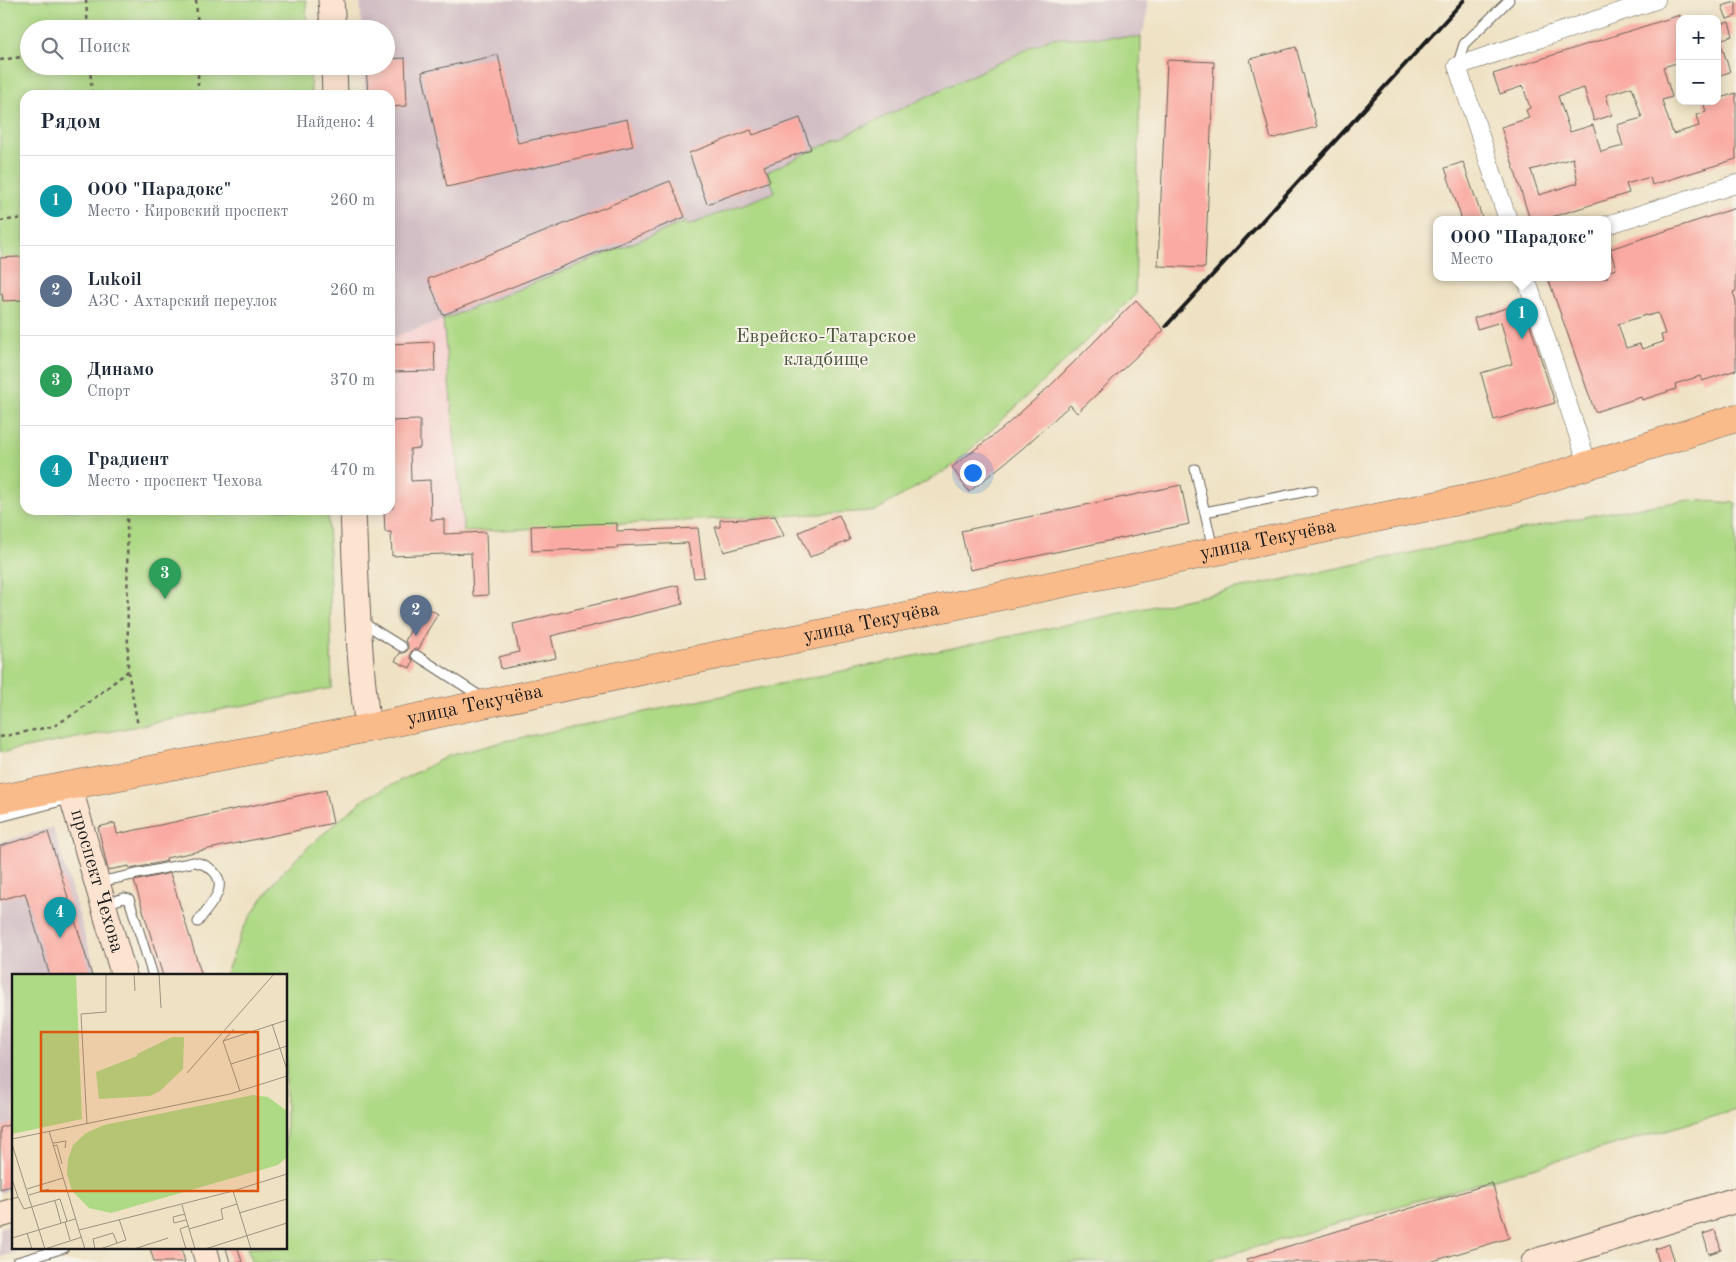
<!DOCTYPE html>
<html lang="ru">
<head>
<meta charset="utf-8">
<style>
  :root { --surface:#fff; --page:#f6f6f7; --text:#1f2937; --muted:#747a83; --line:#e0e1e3; --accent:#1f6fb2 }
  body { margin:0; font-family:"Old Standard TT",serif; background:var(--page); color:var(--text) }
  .controls { position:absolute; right:15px; top:15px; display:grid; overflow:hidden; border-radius:10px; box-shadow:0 2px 12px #0003 }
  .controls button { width:45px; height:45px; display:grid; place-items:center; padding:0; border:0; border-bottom:1px solid var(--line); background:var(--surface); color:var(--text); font:25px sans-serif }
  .you { position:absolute; left:972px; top:472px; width:18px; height:18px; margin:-12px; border:4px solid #fff; border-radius:50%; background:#1a73e8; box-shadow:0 0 0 8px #1a73e833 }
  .badge { display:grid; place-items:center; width:32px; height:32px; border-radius:50%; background:var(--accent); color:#fff; font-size:16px; font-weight:700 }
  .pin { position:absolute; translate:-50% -41px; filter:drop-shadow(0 1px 2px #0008) }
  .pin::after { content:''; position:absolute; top:26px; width:18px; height:15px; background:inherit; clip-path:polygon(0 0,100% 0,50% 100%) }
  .popup { position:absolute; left:1433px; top:216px; width:178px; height:65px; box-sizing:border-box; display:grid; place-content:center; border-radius:10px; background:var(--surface); filter:drop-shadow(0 1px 4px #0005); font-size:16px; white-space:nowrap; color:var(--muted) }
  .popup b { font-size:19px; color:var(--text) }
  .popup::after { content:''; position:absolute; left:50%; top:100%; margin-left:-10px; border:10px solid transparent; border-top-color:var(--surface) }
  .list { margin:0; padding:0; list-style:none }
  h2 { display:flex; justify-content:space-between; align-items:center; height:65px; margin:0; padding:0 20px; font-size:21px }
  h2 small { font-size:16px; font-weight:400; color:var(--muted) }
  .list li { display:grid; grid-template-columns:32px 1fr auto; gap:15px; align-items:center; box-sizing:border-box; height:90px; padding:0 20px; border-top:1px solid var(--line) }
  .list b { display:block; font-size:19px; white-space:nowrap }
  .list p { margin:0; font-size:16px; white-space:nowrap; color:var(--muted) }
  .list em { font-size:16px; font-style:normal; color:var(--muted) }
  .icon { flex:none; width:28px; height:28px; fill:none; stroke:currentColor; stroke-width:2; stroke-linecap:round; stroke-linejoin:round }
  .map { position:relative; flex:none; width:1736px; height:1262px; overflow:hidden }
  .search { position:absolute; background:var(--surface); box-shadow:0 2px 12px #0003; left:20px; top:20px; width:375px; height:55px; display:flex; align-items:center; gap:12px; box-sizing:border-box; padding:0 18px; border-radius:28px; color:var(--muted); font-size:19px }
  .panel { position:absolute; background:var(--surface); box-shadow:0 2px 12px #0003; left:20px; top:90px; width:375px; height:425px; border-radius:15px }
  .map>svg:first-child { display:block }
  .built { fill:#f7d0d0 }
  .industrial { fill:#d2bec5 }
  .green { fill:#aed985; stroke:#657a50 }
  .building { fill:#faaaa2; fill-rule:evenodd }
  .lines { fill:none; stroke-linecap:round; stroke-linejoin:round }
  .lane-casing { stroke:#666157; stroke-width:11 }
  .street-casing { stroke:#666157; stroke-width:19 }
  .secondary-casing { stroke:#666157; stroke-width:27 }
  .primary-casing { stroke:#666157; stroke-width:29 }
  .path { stroke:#666157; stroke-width:2.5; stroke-dasharray:4 4; stroke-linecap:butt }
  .lane { stroke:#fff; stroke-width:9 }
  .street { stroke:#fff; stroke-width:18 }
  .secondary { stroke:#fde4d1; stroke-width:25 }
  .primary { stroke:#fabb8b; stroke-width:28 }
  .rail { stroke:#1c1c1c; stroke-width:4 }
  .labels { text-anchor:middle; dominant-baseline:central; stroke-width:4; stroke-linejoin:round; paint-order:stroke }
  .park-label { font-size:20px; fill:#48553c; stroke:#f7f3e8 }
  .street-label { font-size:20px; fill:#1c1c1c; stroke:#f7f3e8 }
  .inset-road { fill:none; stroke:#9b9381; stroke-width:1 }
  .view { fill:#de560d; fill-opacity:0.15; stroke:#de560d; stroke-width:2.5 }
  .inset-edge { fill:none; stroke:#1c1c1c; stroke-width:2.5 }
</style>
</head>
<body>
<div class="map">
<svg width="1736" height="1262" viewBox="0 0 1736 1262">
  <rect width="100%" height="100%" fill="#f7f3e8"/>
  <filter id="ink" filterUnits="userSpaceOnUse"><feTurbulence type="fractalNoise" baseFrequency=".02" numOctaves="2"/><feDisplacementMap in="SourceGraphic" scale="10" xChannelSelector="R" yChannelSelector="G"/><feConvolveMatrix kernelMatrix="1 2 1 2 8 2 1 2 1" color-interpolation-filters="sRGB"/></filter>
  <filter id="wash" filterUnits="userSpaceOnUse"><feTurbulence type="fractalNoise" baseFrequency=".0096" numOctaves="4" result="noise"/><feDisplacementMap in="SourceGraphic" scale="20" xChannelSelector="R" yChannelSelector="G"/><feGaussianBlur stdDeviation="1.12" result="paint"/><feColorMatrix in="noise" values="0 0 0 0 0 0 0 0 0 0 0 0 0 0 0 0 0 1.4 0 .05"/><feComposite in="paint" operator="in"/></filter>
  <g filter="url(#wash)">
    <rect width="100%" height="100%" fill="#efe2c4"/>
    <path class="built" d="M443,320L464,532L384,536L383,510H390V338Z"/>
    <path class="industrial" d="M360,0H1147V19L1141,37L1051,38L768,172L775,192L687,226L685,222L443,320L390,338V95H365L363,66H386V29H362Z
      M53,827L97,976H14V1189L0,1193V843Z
      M11,1224L14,1232V1248H19L20,1251L0,1257V1228Z"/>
    <path class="green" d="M0,0H306L307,29H29V66H310L311,95H25V510H328L332,688L0,753Z
      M1141,37L1135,295L953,466L875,511L464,532L443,320L685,222L687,226L775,192L767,172L1051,38Z
      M1690,500L1736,503V1110L1203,1262H253L247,1248H286V976H225L243,929L261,900L281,874L308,847L364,799L448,756L505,741L1603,513Z"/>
    <g id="blocks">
      <path class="building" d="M1736,2V16L1727,19L1722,6Z
        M1680,15V62L1663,67L1672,97L1662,100L1673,134L1699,126L1696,115L1706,112L1703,101H1717V99L1736,93V159L1652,185L1650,177L1626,184L1629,193L1542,220H1530L1501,127L1529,118L1526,110L1530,108L1523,86L1500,94L1493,74ZM1632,87L1642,118L1617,125L1623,146L1601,152L1593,125L1570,132L1558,96L1584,88L1594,121L1612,115L1606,95ZM1573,158L1578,183L1539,195L1531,170Z
        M1729,22L1733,36L1722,39L1717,25Z
        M1717,40H1720L1730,72L1717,76Z
        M1296,47L1317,127L1271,139L1250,59Z
        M498,55L518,143L627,119L633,146L447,187L422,72Z
        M405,58L407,106L390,107V95H368L366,66H386V59Z
        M1167,60L1214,62L1205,268L1158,266Z
        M800,118L811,149L764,166L770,181L707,204L689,153L751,130L753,135Z
        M1463,162L1483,220H1462L1445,168Z
        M670,181L685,217L443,315L428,279Z
        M1736,208V291L1733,292L1736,301V370L1702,381L1700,376L1675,384L1676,389L1642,400L1641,397L1595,412L1548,278H1607V272L1616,269L1610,249ZM1658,313L1665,334L1661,335L1663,342L1642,349L1640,344L1626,348L1618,324L1646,315L1647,316Z
        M18,257L25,258V300L3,301L2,293L0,294V258Z
        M1136,300L1164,330L1077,413L1070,405L1022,449L969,492L952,467L1003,428L1050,386Z
        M1523,303L1555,403L1494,420L1481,373L1512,364L1501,322L1477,329L1474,318Z
        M434,342L435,371L390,372V344Z
        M420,420V448L410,449L411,481L430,480L431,520L444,519V534L486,532L488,595L473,596L471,553L392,556L391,532H385L384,510L393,508L390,421Z
        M1181,485L1189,524L970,570L961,531Z
        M839,515L850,540L810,557L799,532Z
        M775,516L784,536L724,552L715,527H720V520L747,519Z
        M617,523V531L698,528L704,577L694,578L688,543L617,546L618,548L532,551L531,526Z
        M678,585L683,604L551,636L556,658L501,669L499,657L519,652L513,624Z
        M420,603L438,614L428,630L419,649H414L411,652L410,657L413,661L410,668L395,661L400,653H404L408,650V645L405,641L416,619L411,616Z
        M326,790L333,823L166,858L167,861L130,869L129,866L108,870L98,827L115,823L117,834Z
        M48,832L92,976H50L25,893L0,900V846Z
        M170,873L202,976H163L134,881Z
        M14,1123V1185L0,1189V1128Z
        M1492,1183L1509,1238L1430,1262H1247V1259Z
        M1715,1230L1721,1250L1709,1254L1703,1234Z
        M1669,1244L1675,1262H1659L1655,1249Z
        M150,1248H181L185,1262H154Z
        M226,1248H238L242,1262H230Z"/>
    </g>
  </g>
  <g filter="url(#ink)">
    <use href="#blocks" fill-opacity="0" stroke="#666157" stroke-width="1"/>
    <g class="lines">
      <g class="lane-casing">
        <path id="lane" d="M1457,66L1464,44L1509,0
          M1195,469L1213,549
          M1205,512L1313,490
          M362,622L402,647
          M416,655L483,698
          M0,817L65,800
          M99,882L194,862C208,864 224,875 218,892C214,902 204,913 198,922
          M105,904L124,898L129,899L153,976
          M17,1262L64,1248"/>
      </g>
      <g class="street-casing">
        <path id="street" d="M1508,220L1457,66L1656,0
          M1607,225L1736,184
          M1526,278L1588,465"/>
      </g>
      <g class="secondary-casing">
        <g id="secondary">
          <path d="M331,0L333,29"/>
          <path d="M334,66L335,95"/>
          <path d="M353,510C356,583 358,655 368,728"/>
          <path id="s1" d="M69,786L124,976"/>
          <path d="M0,1215L14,1211"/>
          <path d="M204,1248L208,1262"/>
          <path d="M1534,1262L1736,1200"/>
        </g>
      </g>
      <g class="primary-casing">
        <g id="primary">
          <path id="s2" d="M0,799L368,728L1510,490L1736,418"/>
        </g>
      </g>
      <path class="path" d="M86,0L88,29
        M196,0L198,29
        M282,29L298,27
        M0,60L29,56
        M90,66L92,95
        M198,66V95
        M0,221L25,218
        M128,671L138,726
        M0,737L54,726L77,712L128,671L127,510"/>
      <use href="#lane" class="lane"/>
      <use href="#street" class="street"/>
      <use href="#secondary" class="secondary"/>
      <use href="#primary" class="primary"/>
      <path class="rail" d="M1166,326L1464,0"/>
    </g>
  </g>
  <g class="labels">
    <g class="park-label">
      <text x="826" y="337">Еврейско-Татарское<tspan x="826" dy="23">кладбище</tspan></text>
    </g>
    <g class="street-label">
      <text stroke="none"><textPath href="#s2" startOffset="1294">улица Текучёва</textPath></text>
      <text stroke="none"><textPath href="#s2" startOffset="889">улица Текучёва</textPath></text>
      <text stroke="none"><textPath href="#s2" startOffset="484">улица Текучёва</textPath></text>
      <text stroke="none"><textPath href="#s1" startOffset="99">проспект Чехова</textPath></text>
    </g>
  </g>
  <g transform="translate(12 974)">
    <rect width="275" height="275" fill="#efe2c4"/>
    <path d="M0,0H64L70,145L0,160ZM160,63H172L171,95L148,117L138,122L87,125L84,98L125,82V80ZM241,121L256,123L275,137V183L266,191L99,239L77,234L60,217L55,200L56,185L61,171L74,159L92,151Z" fill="#aed985"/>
    <path class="inset-road" d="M122,0L123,17M147,0L149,34M260,50L275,96M211,67L275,46M211,67L228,117M211,67L222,55M219,90L275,72M175,99L262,0M75,150L69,40L94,38V0M37,157L67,256L221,217L239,275M0,165L218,120L275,102M41,169L54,167L53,174M0,170L33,275M41,172L45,171L50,190M0,205L6,223M15,215L51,204M221,217L275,200M17,221L37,215M0,225L6,223L12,235L48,225L55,247M43,227L49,249M170,231L183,275M227,239L275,225M173,240L161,243L162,249L174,246M53,248L58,266M177,255L211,245L209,235L225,230M67,256L73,275M15,259L20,275M0,264L63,245M33,275L70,263M83,275L81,265L101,259L105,269M88,275L114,266L107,245M122,275L156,264M174,275L168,255L176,252M193,275L275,249"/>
    <path class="view" d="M29,58H246V217H29Z"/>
    <rect width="275" height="275" class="inset-edge"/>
  </g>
</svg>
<div class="controls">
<button>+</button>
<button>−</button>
</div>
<div class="you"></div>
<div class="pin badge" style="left:1522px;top:339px;background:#0f9aa8">1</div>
<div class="popup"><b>ООО &quot;Парадокс&quot;</b>Место</div>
<div class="pin badge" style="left:416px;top:636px;background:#5c6f8a">2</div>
<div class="pin badge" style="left:165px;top:599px;background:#2e9e5b">3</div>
<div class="pin badge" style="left:60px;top:938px;background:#0f9aa8">4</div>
<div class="search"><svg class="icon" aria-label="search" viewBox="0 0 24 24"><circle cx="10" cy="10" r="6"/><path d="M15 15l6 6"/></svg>Поиск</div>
<section class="panel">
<h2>Рядом<small>Найдено: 4</small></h2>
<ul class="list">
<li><span class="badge" style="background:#0f9aa8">1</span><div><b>ООО &quot;Парадокс&quot;</b><p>Место · Кировский проспект</p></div><em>260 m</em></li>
<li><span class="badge" style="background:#5c6f8a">2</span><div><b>Lukoil</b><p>АЗС · Ахтарский переулок</p></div><em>260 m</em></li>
<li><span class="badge" style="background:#2e9e5b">3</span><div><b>Динамо</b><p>Спорт</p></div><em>370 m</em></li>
<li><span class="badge" style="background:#0f9aa8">4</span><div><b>Градиент</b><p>Место · проспект Чехова</p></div><em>470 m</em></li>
</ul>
</section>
</div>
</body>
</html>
